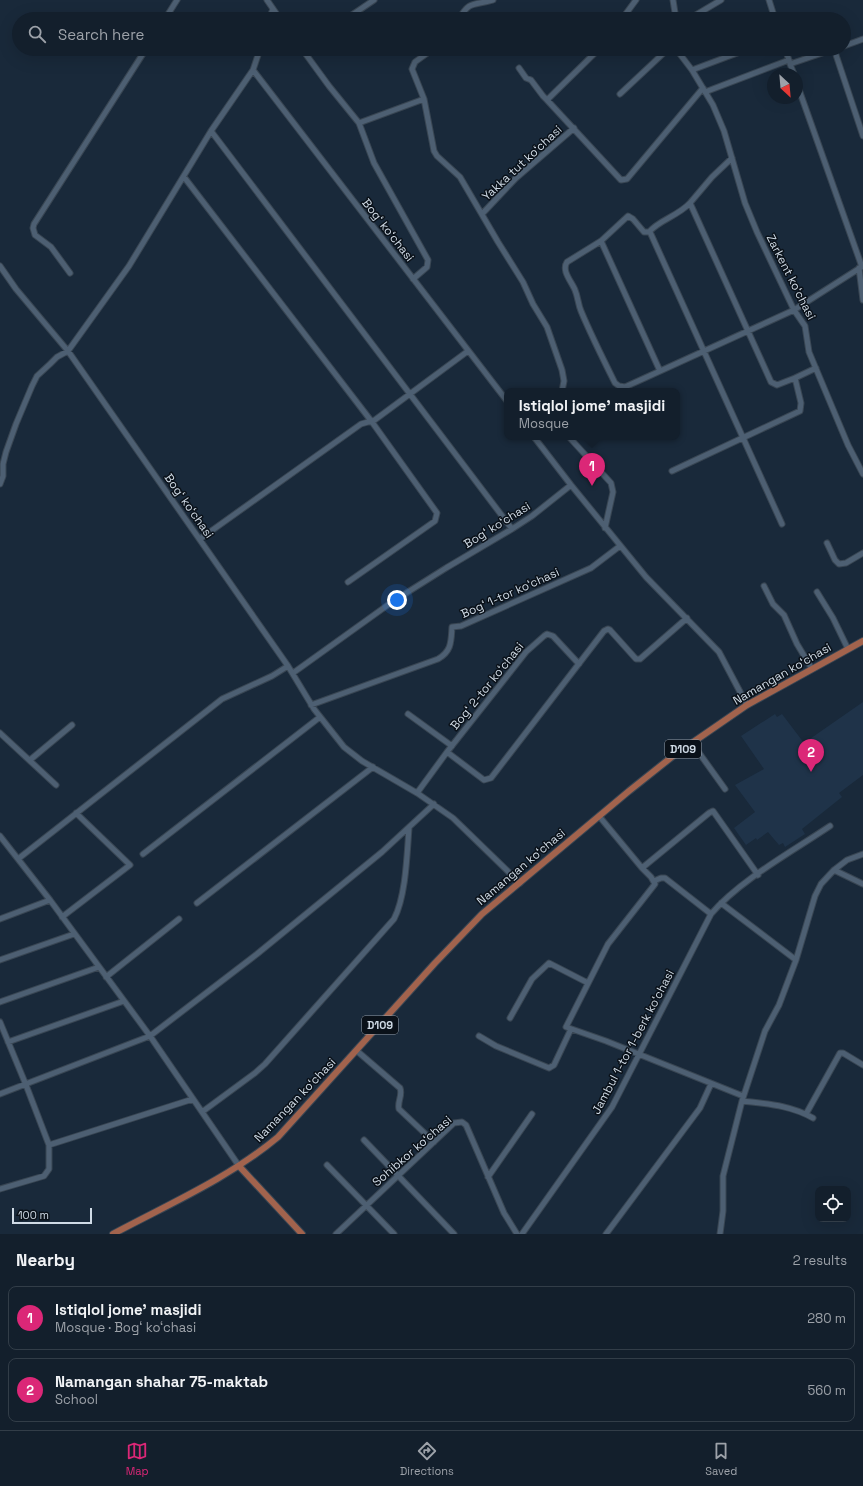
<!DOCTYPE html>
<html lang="en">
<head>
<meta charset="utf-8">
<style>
  :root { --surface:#131f2c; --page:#202c38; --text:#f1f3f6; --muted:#9da2a9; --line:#323d48; --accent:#db2777 }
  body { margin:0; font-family:"Space Grotesk",sans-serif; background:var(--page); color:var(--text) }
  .controls { position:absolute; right:12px; bottom:12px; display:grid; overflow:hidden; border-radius:8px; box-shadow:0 4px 16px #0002 }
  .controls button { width:36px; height:36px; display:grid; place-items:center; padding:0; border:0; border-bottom:1px solid var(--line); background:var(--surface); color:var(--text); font:20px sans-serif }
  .compass { position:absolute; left:767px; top:68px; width:36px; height:36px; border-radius:50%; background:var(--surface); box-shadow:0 4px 16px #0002; rotate:154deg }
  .scale { position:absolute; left:12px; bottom:10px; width:80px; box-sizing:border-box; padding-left:4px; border:2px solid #d0dbe6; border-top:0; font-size:11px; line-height:14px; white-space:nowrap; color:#d0dbe6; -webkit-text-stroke:3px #0a1119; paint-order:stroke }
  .you { position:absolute; left:397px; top:600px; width:14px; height:14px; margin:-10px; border:3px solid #fff; border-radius:50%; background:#1a73e8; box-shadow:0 0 0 6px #1a73e833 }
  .badge { display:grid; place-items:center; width:26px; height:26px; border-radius:50%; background:var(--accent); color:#fff; font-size:13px; font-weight:700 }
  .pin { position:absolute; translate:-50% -33px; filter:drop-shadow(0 1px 2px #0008) }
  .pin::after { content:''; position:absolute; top:21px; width:14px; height:12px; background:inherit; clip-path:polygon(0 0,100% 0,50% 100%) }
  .popup { position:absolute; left:504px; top:388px; width:176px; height:52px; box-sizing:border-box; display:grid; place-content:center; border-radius:8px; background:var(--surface); filter:drop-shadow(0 1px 3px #0005); font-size:13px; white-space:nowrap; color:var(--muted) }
  .popup b { font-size:15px; color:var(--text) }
  .popup::after { content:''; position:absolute; left:50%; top:100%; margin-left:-8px; border:8px solid transparent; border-top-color:var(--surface) }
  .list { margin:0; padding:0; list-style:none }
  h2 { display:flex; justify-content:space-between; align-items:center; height:52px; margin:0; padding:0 16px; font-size:17px }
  h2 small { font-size:13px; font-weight:400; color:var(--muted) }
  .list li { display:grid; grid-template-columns:26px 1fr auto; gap:12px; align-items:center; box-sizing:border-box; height:64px; margin:0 8px 8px; padding:0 8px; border:1px solid var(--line); border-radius:8px }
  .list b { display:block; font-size:15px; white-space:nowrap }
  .list p { margin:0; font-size:13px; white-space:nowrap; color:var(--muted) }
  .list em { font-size:13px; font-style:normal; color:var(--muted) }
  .icon { flex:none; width:22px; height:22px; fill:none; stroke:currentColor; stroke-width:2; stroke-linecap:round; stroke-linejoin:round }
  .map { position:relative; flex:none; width:863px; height:1234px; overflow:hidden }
  .search { position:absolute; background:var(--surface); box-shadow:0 4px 16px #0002; left:12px; right:12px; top:12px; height:44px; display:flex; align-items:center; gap:10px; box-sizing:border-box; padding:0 14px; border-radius:22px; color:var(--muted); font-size:15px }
  .sheet { height:196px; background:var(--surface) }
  nav { display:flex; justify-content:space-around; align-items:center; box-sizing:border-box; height:56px; border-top:1px solid var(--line); background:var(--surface); font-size:11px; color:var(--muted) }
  nav a { display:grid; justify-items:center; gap:2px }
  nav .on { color:var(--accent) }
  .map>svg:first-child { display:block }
  .built { fill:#1f3349 }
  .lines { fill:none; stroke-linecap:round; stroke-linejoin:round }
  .minor-casing { stroke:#394653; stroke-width:7 }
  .major-casing { stroke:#394653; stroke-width:8 }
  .minor { stroke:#4d5f72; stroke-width:5 }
  .major { stroke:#a2634d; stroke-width:6 }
  .labels { text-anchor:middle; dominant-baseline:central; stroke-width:3; stroke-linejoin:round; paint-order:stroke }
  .shield { fill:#0a1119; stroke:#959ea8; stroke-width:1 }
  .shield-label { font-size:11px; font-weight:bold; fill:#d0dbe6 }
  .street-label { font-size:12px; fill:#d0dbe6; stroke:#0a1119 }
</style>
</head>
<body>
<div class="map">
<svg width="863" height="1234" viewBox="0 0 863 1234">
  <rect width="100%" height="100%" fill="#19293a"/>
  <path class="built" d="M863,702V775L839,793L842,797L802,829L805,834L785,847L783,843L779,845L768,832L757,840L756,838L746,845L734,828L755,812L735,785L764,769L741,736L775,714L777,717L782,714L804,743Z"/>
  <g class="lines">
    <g class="minor-casing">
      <path id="minor" d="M267,0L280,19
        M673,0L676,19
        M769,0L775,19
        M165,19L177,0
        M269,19L273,9
        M346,19L374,0
        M459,19C470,0 473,6 493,0
        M622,19L636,0
        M689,19L721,0
        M844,46L863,39
        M302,49L329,86L359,123L374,163L428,260L427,267L413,279
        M433,49L415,62L412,69L424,99L434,151L437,156L460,177L498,242L523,282L533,304L547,327L562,370L564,381L562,391
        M599,49L547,100L621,180L627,179L703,88
        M676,49L692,70L713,105L724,131L745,203L757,232L794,310L805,326L809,352L848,445L863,474
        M785,49L790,63
        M834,49L863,136
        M519,68L526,78L531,80L543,96L547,100
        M253,70L507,401
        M692,70L748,49
        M794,74L790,64L834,49
        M797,84L862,267
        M705,92L789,60
        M620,94L668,49
        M359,123L424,99
        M211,131L512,529
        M732,158L712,177L690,203L771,382L777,385L795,378
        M184,177L372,422L437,513L435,521L348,582
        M482,214L516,178L574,128
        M650,232L782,524
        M601,241L628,216L633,219L644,232H649C659,220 678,216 690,203
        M0,266L16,289L68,351L288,666L314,709L344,747L362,761L417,793L453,818L520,883
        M859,268L863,300
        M70,273L51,247L35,235L33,228L34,224L146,49
        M660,371L601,241L567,262C561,271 572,282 575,290C578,297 578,304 581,311C591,335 603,359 615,383L619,386L625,387L794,310L863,266
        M534,437L571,485L646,577L719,652L747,705
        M569,437L611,483L613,492L605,528
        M672,471L800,411L801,403L795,378L816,368
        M0,484L3,476V464L6,452L16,424L32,386L37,376L50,364L57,357L68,351L129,266L211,131L253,70L260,49
        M200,539L361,424L368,422H372L468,351
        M827,543L835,560L839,564L846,563L863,553
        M764,586L773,604L784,615L797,644L812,669
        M817,592L833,618L848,649
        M293,673L392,602L446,568L512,529L532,516L571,485
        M311,705L438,659C452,651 451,641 452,627L461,626L591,568L620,546
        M408,714L452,746
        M0,733L56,785
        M692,743L725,789
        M447,752L484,780L491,778L604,631L608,629L610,630L636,659H640L687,618
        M30,760L72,725
        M417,793L447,752L526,652L544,636L547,634L553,636L579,664
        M599,816L642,868L651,877L655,884L608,944L566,1027L606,1041L743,1096
        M0,836L50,900L150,1036L239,1166
        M143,854L320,717
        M18,859L222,699L272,676L288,666
        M642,868L709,813L713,811L758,875
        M834,870L863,884
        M654,881L661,878H665L711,914
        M197,903L373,767
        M721,903L796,960
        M62,917L130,865L76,813
        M0,919L50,900
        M0,960L74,934
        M106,977L179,919
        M0,1002L99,967
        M510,1018L532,979L549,963L588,983
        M0,1022L26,1085L49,1145L193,1099
        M479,1036L496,1046L549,1068L554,1065L571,1029
        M8,1042L124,1001
        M357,1051L400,1088C403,1095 397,1102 399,1109L434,1142
        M0,1094L150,1036L257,954L382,852L434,804
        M742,1101C767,1104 790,1105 813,1118
        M202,1112L255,1073L265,1064L394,919C406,896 407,854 409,828
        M806,1114L840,1053H843L863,1065
        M364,1140L454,1234
        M327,1165L394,1234
        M488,1177L532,1114
        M0,1189L44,1176L49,1169V1145
        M336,1234L454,1123L462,1122L466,1125L504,1213L517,1234
        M522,1234L612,1107L711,914C740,880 793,851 830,826
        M606,1234L700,1108L711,1084
        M720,1234L723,1211V1176L742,1101L765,1031L779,1005L796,960L815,896L821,884L834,870L847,860L863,854"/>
    </g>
    <g class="major-casing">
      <path id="major" d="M239,1166L302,1234
        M113,1234C169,1204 229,1178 278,1137L435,963L482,914L629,791L673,756L747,705L863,641"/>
    </g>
    <use href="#minor" class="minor"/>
    <use href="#major" class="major"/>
  </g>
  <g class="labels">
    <g class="shield">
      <rect x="665" y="740" width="36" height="18" rx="3"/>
      <rect x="362" y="1016" width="36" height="18" rx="3"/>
    </g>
    <g class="shield-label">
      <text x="683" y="749">D109</text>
      <text x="380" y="1025">D109</text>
    </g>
    <g class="street-label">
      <text transform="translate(522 163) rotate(-43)">Yakka tut koʻchasi</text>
      <text transform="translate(388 230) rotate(52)">Bogʻ koʻchasi</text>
      <text transform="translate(791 277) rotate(63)">Zarkent koʻchasi</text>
      <text transform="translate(189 506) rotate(55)">Bogʻ koʻchasi</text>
      <text transform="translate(497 525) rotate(-32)">Bogʻ koʻchasi</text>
      <text transform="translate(510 593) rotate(-24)">Bogʻ 1-tor koʻchasi</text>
      <text transform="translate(782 674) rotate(-30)">Namangan koʻchasi</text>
      <text transform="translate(487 686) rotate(-51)">Bogʻ 2-tor koʻchasi</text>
      <text transform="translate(521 867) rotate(-40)">Namangan koʻchasi</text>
      <text transform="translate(633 1042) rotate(-62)">Jambul 1-tor 1-berk koʻchasi</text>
      <text transform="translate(295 1100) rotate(-46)">Namangan koʻchasi</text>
      <text transform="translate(412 1151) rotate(-41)">Sohibkor koʻchasi</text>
    </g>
  </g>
</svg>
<div class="controls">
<button><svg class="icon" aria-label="locate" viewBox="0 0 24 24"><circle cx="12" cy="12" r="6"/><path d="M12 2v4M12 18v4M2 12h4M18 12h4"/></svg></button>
</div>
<svg class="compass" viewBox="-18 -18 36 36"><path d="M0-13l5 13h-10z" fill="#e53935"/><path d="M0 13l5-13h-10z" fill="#9da2a9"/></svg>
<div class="scale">100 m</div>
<div class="you"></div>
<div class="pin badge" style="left:592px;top:486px">1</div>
<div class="popup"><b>Istiqlol jome’ masjidi</b>Mosque</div>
<div class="pin badge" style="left:811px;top:772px">2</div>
<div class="search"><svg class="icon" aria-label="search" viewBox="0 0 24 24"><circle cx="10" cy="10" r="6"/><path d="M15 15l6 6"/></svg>Search here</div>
</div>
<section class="sheet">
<h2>Nearby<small>2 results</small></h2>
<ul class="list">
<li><span class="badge">1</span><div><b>Istiqlol jome’ masjidi</b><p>Mosque · Bogʻ koʻchasi</p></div><em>280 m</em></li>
<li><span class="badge">2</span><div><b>Namangan shahar 75-maktab</b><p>School</p></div><em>560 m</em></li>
</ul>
</section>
<nav>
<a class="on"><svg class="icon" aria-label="map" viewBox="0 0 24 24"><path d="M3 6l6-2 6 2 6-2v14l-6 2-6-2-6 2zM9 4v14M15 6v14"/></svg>Map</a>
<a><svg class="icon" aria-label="directions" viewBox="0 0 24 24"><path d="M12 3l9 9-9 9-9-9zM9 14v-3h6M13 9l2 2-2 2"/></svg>Directions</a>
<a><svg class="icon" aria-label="saved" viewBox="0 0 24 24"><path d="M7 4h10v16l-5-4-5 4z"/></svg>Saved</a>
</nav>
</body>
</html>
